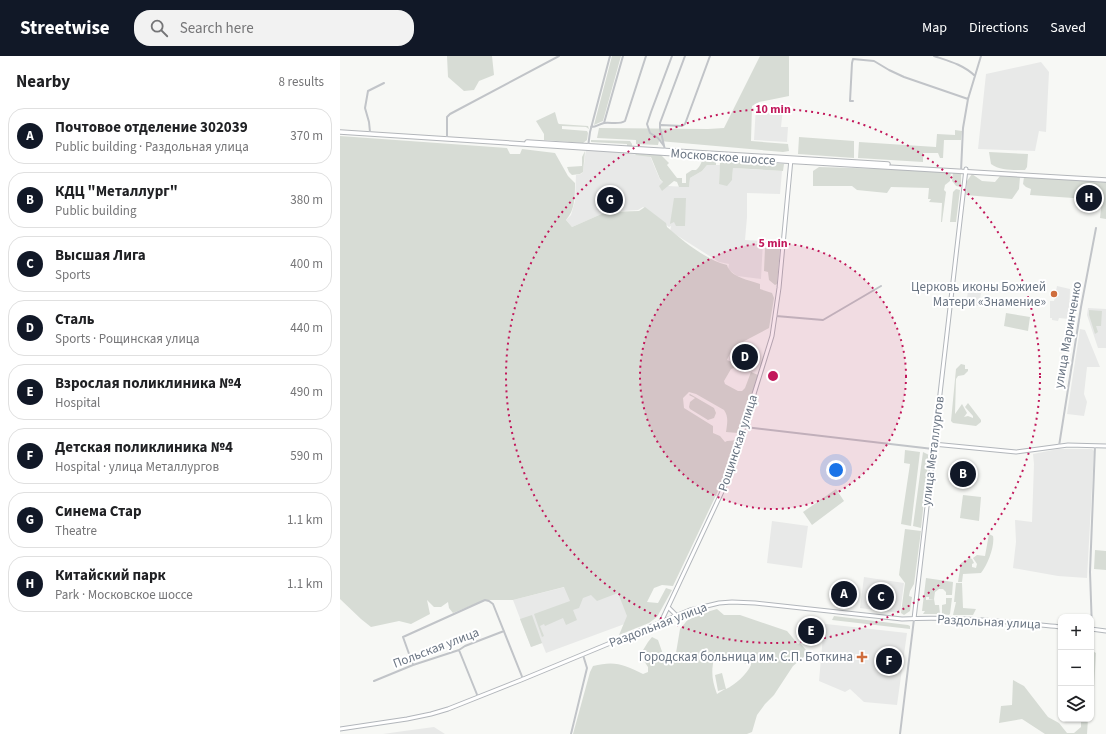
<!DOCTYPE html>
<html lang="en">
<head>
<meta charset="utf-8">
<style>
  :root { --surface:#fff; --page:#f2f2f2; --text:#202124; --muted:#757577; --line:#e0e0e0; --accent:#111827 }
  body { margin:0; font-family:"Source Sans 3",sans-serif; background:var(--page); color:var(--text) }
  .controls { position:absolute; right:12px; bottom:12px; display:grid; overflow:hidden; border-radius:8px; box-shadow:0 1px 3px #0004 }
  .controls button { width:36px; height:36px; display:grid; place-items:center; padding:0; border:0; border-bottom:1px solid var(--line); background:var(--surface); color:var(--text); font:20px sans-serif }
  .you { position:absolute; left:496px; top:414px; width:14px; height:14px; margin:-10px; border:3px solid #fff; border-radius:50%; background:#1a73e8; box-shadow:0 0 0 6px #1a73e833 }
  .badge { display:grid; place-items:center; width:26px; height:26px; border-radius:50%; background:var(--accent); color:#fff; font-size:13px; font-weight:700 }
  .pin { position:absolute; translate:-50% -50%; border:2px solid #fff; box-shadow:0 1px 4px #0006 }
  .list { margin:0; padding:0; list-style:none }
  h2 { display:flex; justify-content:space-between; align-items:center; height:52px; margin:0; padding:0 16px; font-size:17px }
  h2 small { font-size:13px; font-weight:400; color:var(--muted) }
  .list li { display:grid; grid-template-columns:26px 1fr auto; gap:12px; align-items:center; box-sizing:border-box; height:56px; margin:0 8px 8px; padding:0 8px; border:1px solid var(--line); border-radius:16px }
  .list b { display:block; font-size:15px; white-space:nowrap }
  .list p { margin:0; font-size:13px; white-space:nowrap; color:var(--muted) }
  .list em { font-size:13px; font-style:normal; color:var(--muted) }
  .icon { flex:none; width:22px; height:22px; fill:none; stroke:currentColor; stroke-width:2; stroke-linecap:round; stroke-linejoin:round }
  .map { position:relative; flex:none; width:766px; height:678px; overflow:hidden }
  header { display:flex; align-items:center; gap:24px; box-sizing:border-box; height:56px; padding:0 20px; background:var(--accent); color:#fff }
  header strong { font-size:19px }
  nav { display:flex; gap:22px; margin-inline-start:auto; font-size:14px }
  .search { width:280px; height:36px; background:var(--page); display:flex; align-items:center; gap:10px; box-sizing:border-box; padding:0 14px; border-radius:16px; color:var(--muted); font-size:15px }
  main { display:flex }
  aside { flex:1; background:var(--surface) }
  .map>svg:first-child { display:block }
  .built { fill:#e8e9e8 }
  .green { fill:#d7dcd5; fill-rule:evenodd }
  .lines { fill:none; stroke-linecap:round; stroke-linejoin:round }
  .secondary-casing { stroke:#b2b6bb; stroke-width:5 }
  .primary-casing { stroke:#b3b6ba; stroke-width:5.5 }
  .street { stroke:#c1c4c8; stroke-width:2 }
  .secondary { stroke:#fff; stroke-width:3 }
  .primary { stroke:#fff; stroke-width:3.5 }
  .ring { fill:none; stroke:#c2185b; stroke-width:2; stroke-dasharray:2 4 }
  .poi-dot { fill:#cf6d3d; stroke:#fff; stroke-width:1.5 }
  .labels { text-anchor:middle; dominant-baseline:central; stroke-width:4; stroke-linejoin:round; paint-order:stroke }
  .street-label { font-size:13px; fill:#6a7583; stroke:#fff }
  .poi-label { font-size:13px; fill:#6a7583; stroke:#fff; text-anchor:end }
  .centre { fill:#c2185b; stroke:#fff; stroke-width:2 }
  .ring-label { font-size:12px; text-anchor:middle; font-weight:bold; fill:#c2185b; stroke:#fff; stroke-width:4; stroke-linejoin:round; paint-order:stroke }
</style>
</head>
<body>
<header>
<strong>Streetwise</strong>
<div class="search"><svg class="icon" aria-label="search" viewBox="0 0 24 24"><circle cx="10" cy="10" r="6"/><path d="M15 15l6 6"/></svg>Search here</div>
<nav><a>Map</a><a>Directions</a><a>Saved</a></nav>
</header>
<main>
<aside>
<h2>Nearby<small>8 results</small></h2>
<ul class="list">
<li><span class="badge">A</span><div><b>Почтовое отделение 302039</b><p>Public building · Раздольная улица</p></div><em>370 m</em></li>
<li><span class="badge">B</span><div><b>КДЦ &quot;Металлург&quot;</b><p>Public building</p></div><em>380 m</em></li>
<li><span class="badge">C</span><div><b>Высшая Лига</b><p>Sports</p></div><em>400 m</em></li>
<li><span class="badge">D</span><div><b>Сталь</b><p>Sports · Рощинская улица</p></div><em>440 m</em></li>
<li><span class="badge">E</span><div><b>Взрослая поликлиника №4</b><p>Hospital</p></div><em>490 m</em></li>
<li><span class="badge">F</span><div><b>Детская поликлиника №4</b><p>Hospital · улица Металлургов</p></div><em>590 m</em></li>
<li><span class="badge">G</span><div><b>Синема Стар</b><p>Theatre</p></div><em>1.1 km</em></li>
<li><span class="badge">H</span><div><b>Китайский парк</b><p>Park · Московское шоссе</p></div><em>1.1 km</em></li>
</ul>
</aside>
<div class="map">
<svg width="766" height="678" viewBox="0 0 766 678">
  <rect width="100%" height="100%" fill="#f7f8f5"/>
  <path class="built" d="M701,6L709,16L706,76L699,75L695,95L638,93L646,18Z
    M416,50L443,52L441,71H448L447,86L414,84Z
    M246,93L310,100L320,124L328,130L349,131L350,122L362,115L367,109H380L379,128L392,124L393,112L442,115L440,138L407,137V161L405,184L423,185L421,223L397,220L388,213L389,208L379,206L330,175L331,170L329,171L303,151L298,154L266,156L232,171L226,164L231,159L235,145L236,119L241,118L243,116Z
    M717,230L730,233L729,263L719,262L718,265L712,264V262H710V245H714Z
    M628,235L641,237L639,250L626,249Z
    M748,252L766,253V292H758L747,259Z
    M740,273L745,274L760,311H747L744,338L747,346L744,360L727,358Z
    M718,393H752L754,395L747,522L718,520L673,512L676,486L675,464L692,466L694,408L693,398Z
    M432,465L468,470L462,512L427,507Z
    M524,521L564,527L560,557L520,552Z
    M225,531L279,535L290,566L206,597L202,587L191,591L173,544Z
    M486,568L567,577L557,649L524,646L510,633L505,636L479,625L484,569Z
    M94,671L105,678H43L64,675Z"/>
  <path class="green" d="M107,0H152L154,19L139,25L134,34L124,35L108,21Z
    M272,0H281L263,65L254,69Z
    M420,0H449V40L419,46L412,50L411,85L448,88L449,95L443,96L319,85L318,89L296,88V84L257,82L259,72L368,73L384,72Z
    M215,56L218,67L219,68L248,70L249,73L246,71L222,70V73L247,75L248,77L247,84L243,87L204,84V78L196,65Z
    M615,74L622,75L621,84H604L603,102H600L598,97H583V106L518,102L519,86L596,91L597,78L615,79Z
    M0,80L167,92L170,98H180L182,93L215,97L228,120L235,127C235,141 235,154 226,164L232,171L266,156L299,155L305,151L326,167L327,171C343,185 366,204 387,209C390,221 409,224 420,228V233L432,237L434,242L429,272L393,291L387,304L396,308L395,310L407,314L406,316L394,312L391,313L384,325L385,328L398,335H402L405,332L411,316L418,319L404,366L398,377L386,376C387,368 389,361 384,354L356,338L349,336L343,342L344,352L373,370V377L380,380L385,386L387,385L398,384L387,416L333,530L322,529L314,532L307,546L318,547L326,532L332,534L317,561L309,567L279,579L287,560L278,537L257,545L251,539L243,542L239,552L233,554L237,564L226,569L223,562L205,570L204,568L200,570L204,580L202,581L194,558L230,545L224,531L173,544H145L113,557L109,552L108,546L101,551H94L87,544L90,558L71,568L59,565L31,571L21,563L0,543Z
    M459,81L514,85V102L458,98Z
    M251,84L290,85L292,88V90H287V88L251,86Z
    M245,95L243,116L240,118L232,119L229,116L227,111L242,110V101Z
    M649,96L688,98L687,111L685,114C674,114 660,115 651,108Z
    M297,97L311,99L320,98L329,107L327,109L337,122H342V127H346V118L352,114H356C362,109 360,106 365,101L374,102L376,104V109H367L362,115L350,122L349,131H339L337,126L334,125L322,135L319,130L323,126L320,123L311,101L295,99Z
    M382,103L444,108L443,115L393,112L392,124L387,130L379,128L380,106Z
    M479,111L611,115L610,125L605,129L604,134L606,136L602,166H601L602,147L589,146L591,143H588L589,132L551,131L547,137L517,134L512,130H473V115Z
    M613,116L621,118V131L616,130L613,126L612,125Z
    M632,118L642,125L655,126L660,120L680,121L679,133L672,143L626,139L627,125Z
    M684,121L766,126V163L760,162L762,144L690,139L691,133L686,131L683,128Z
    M616,133L620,134L616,166H610L613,136Z
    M334,142H346L345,170H336L334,166L330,168Z
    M425,192L440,193L437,228L435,229L429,224L428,216L424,215Z
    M749,254L762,255L761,270H756L758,276L755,278L749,259Z
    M666,257L690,261L688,275L664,270Z
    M621,308L625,309V313H628V315L624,319L618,320L616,323L615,358L622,348L627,357L624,361L628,360L633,362V360L625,351L628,347L641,364V366L636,370L613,367L611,365L616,313Z
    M350,338L374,352L376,357L374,362L368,364L350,353L349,351L350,346L355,342L349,339Z
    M565,394L580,396L571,470L561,468L570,408L564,407Z
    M583,396L589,399L581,472L573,470Z
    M496,433L504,445L472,469L463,456Z
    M623,439L641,441L639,465L620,462Z
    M565,473L581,475L574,528L570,535L569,540L572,541L570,555L564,559L561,557L565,527L559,519Z
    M649,478L653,480C655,489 648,509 641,517L623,518L622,526H618L621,507L630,502L632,503L634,507L632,508V511L636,512L637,508L633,502L637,499L645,500Z
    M755,494L766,495V514L754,513Z
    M586,522L613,526L612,539H606V536L603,533H599L595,536L594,543H589V541H586V544L594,543L595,549H599L600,558H583L585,555H582Z
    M616,527H622L623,552L636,553L633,559H613L616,546H614Z
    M606,542H612L610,558L609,559L602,558V549L606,548Z
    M377,553L384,559H400L447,575L458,588L460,587L466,594L465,600L453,610L434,639L425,648L417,659L412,676L407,678H233L250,616L253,610C275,604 285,609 303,618L308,616V611L300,599L308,586L312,581L318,584L326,607L330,608L336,597L340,573L350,561ZM386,599L404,607L411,609C407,618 395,629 386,633L382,617L375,619L378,635L385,633L377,638C372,625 371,616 374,602L377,600Z
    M192,559L202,587L191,591L180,563Z
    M494,560L568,569L570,570V573L492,564Z
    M751,594L756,597L754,633L751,634Z
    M673,624L684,630L708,661L719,667L727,677H734L741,671V663H748L747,678H705L682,663L659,667L661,650L672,649Z"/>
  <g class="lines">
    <g class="secondary-casing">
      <path id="secondary" d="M593,388L676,396L728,389L766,390
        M328,551L337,560
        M574,563L626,113
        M321,566L387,425L432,280L439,232L451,103
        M751,573L766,575
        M0,673L67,663L91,658L108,653L181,624L350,554L379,547L392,546L415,547L562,563C614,560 668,566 721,571"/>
    </g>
    <g class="primary-casing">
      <path id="primary" d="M0,76L445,105L766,124
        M187,86L548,108"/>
    </g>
    <path class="street" d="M594,0C609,5 624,9 635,20
      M513,45H510L512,7L513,3L534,5L549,14L564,21L628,43
      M264,67L283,0
      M321,69L342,70L345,68L370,0
      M251,71C257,71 259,68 264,67C271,66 279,69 285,65L306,0
      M30,76L29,66L25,52L28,35L44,27
      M107,82V61L110,58L219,0
      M324,90L318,82L310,77L307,68L311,56L332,0
      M248,91L250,76L270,0
      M325,94L320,72V67L345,0
      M621,115L623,72L628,43L641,0
      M436,260L483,264L541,230
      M405,371L593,393
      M719,390L741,251L756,172
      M752,573L750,516L755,390
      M119,594L138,641
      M73,609L63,581L145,544L149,545L153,548L183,623
      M34,625L73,609L119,594L125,590L164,575
      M231,678L247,612L243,599
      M560,678L574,563"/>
    <use href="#secondary" class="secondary"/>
    <use href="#primary" class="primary"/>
  </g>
  <circle cx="433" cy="320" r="133" fill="#c2185b" fill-opacity=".12"/>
  <g class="ring">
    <circle cx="433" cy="320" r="133"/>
    <circle cx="433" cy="320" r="267"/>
  </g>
  <g class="poi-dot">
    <circle cx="714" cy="238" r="4"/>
    <path d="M520 595h4v4h4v4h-4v4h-4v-4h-4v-4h4z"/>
  </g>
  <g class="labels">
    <g class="street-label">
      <text transform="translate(383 101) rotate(4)">Московское шоссе</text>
      <text transform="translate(728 279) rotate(-80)">улица Маринченко</text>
      <text transform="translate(398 387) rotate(-72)">Рощинская улица</text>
      <text transform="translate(593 395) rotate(-83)">улица Металлургов</text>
      <text transform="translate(649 566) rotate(3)">Раздольная улица</text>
      <text transform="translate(318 569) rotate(-21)">Раздольная улица</text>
      <text transform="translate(96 592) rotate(-21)">Польская улица</text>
    </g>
    <g class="poi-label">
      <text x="706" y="231">Церковь иконы Божией<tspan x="706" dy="15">Матери «Знамение»</tspan></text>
      <text x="513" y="601">Городская больница им. С.П. Боткина</text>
    </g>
  </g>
  <circle cx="433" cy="320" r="6" class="centre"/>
  <g class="ring-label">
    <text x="433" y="57">10 min</text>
    <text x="433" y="191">5 min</text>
  </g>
</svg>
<div class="controls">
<button>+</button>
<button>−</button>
<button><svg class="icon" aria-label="layers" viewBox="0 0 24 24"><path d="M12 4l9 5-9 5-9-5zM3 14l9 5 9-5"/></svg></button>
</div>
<div class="you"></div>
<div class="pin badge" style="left:504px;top:538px">A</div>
<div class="pin badge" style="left:623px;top:418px">B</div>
<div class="pin badge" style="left:541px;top:541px">C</div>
<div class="pin badge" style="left:405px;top:301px">D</div>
<div class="pin badge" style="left:471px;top:575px">E</div>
<div class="pin badge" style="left:549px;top:605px">F</div>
<div class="pin badge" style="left:270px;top:144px">G</div>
<div class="pin badge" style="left:749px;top:142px">H</div>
</div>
</main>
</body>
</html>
